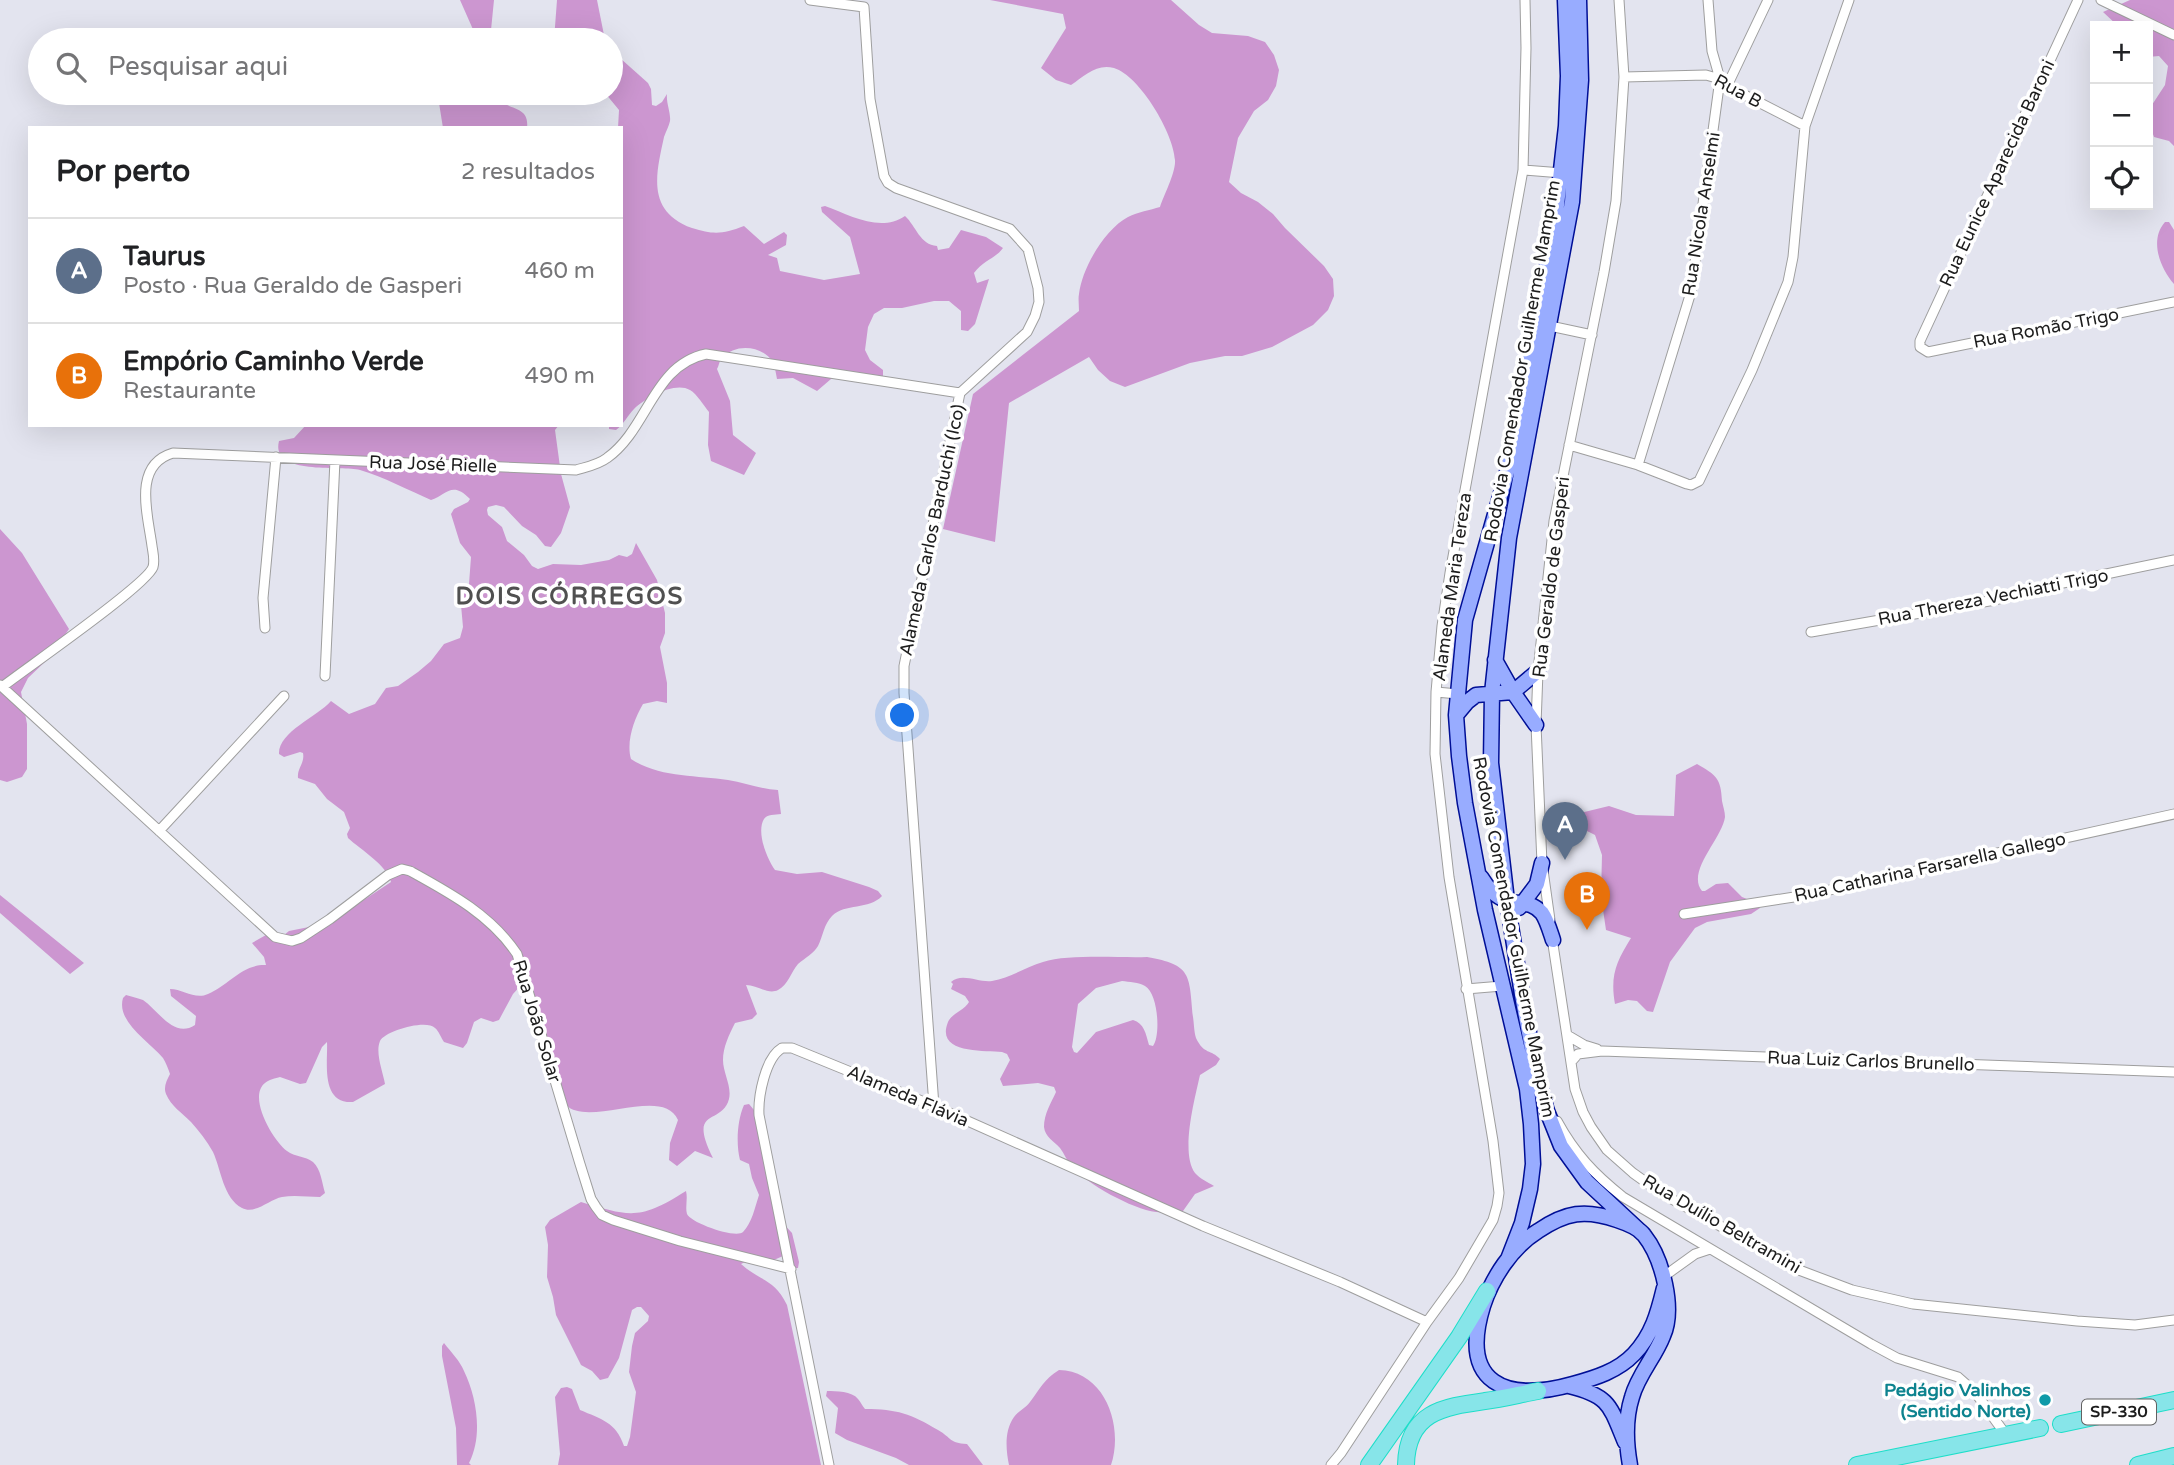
<!DOCTYPE html>
<html lang="pt">
<head>
<meta charset="utf-8">
<style>
  :root { --surface:#fff; --page:#f2f2f2; --text:#202124; --muted:#757577; --line:#e0e0e0; --accent:#009bca }
  body { margin:0; font-family:"Varela Round",sans-serif; background:var(--page); color:var(--text) }
  .controls { position:absolute; right:21px; top:21px; display:grid; overflow:hidden; border-radius:0px; box-shadow:0 7px 28px #0002 }
  .controls button { width:63px; height:63px; display:grid; place-items:center; padding:0; border:0; border-bottom:2px solid var(--line); background:var(--surface); color:var(--text); font:35px sans-serif }
  .you { position:absolute; left:903px; top:716px; width:24px; height:24px; margin:-18px; border:5px solid #fff; border-radius:50%; background:#1a73e8; box-shadow:0 0 0 10px #1a73e833 }
  .badge { display:grid; place-items:center; width:46px; height:46px; border-radius:50%; background:var(--accent); color:#fff; font-size:23px; font-weight:700 }
  .pin { position:absolute; translate:-50% -58px; filter:drop-shadow(0 2px 4px #0008) }
  .pin::after { content:''; position:absolute; top:37px; width:24px; height:21px; background:inherit; clip-path:polygon(0 0,100% 0,50% 100%) }
  .list { margin:0; padding:0; list-style:none }
  h2 { display:flex; justify-content:space-between; align-items:center; height:91px; margin:0; padding:0 28px; font-size:30px }
  h2 small { font-size:23px; font-weight:400; color:var(--muted) }
  .list li { display:grid; grid-template-columns:46px 1fr auto; gap:21px; align-items:center; box-sizing:border-box; height:105px; padding:0 28px; border-top:2px solid var(--line) }
  .list b { display:block; font-size:26px; white-space:nowrap }
  .list p { margin:0; font-size:23px; white-space:nowrap; color:var(--muted) }
  .list em { font-size:23px; font-style:normal; color:var(--muted) }
  .icon { flex:none; width:38px; height:38px; fill:none; stroke:currentColor; stroke-width:2; stroke-linecap:round; stroke-linejoin:round }
  .map { position:relative; flex:none; width:2174px; height:1465px; overflow:hidden }
  .search { position:absolute; background:var(--surface); box-shadow:0 7px 28px #0002; left:28px; top:28px; width:595px; height:77px; display:flex; align-items:center; gap:18px; box-sizing:border-box; padding:0 24px; border-radius:38px; color:var(--muted); font-size:26px }
  .panel { position:absolute; background:var(--surface); box-shadow:0 7px 28px #0002; left:28px; top:126px; width:595px; height:301px; border-radius:0px }
  .map>svg:first-child { display:block }
  .forest { fill:#cc96d0; fill-rule:evenodd }
  .lines { fill:none; stroke-linecap:round; stroke-linejoin:round }
  .minor-casing { stroke:#9e9e9e; stroke-width:11 }
  .primary-casing { stroke:#000f96; stroke-width:17 }
  .motorway-casing { stroke:#1edec9; stroke-width:18 }
  .minor { stroke:#fff; stroke-width:9 }
  .primary { stroke:#98acff; stroke-width:14 }
  .motorway { stroke:#87e5e9; stroke-width:16 }
  .culture-dot { fill:#0f9aa8; stroke:#fff; stroke-width:2.5 }
  .labels { text-anchor:middle; dominant-baseline:central; stroke-width:7; stroke-linejoin:round; paint-order:stroke }
  .shield { fill:#fff; stroke:#616161; stroke-width:2 }
  .shield-label { font-size:16px; font-weight:bold; fill:#1d1d1d }
  .street-label { font-size:18px; fill:#1d1d1d; stroke:#fff }
  .culture-label { font-size:18px; font-weight:bold; fill:#0d838f; stroke:#fff; text-anchor:end }
  .district-label { font-size:24px; font-weight:bold; letter-spacing:2px; fill:#505050; stroke:#fff }
</style>
</head>
<body>
<div class="map">
<svg width="2174" height="1465" viewBox="0 0 2174 1465">
  <rect width="100%" height="100%" fill="#e3e4ef"/>
  <path class="forest" d="M460,0H494L490,40H475V34Z
    M557,0H597L605,40H554Z
    M990,0H1171L1199,25L1212,33L1248,36L1265,42L1274,55L1279,70L1276,86L1268,100L1254,111L1238,138L1229,182L1241,193L1258,202L1273,214L1285,228L1324,266L1333,279L1334,296L1328,310L1313,325L1272,347L1242,356H1225L1190,363L1125,387L1110,381L1098,370L1089,357L1009,403L995,542L943,529L973,394L1079,311C1079,305 1078,299 1079,294C1082,268 1105,229 1128,217C1138,212 1150,210 1160,207C1164,195 1176,172 1175,160C1174,134 1140,76 1114,68C1097,63 1084,76 1071,85L1056,80L1041,68L1066,28L1063,14Z
    M2130,0H2174V146L2169,141L2154,137L2148,120V111L2165,85L2168,66L2159,56L2148,57V26H2118L2103,12Z
    M611,50L648,83L651,89L652,105L656,106L662,102L667,94C666,103 671,113 670,121C669,126 666,131 664,137C656,174 646,211 692,228C714,235 723,234 744,226L764,244L784,232L787,235L786,245L768,255L777,258L780,271L824,280L860,274L850,237L822,212L821,207L825,206C850,215 880,233 905,216C916,226 920,245 937,246L938,250L949,248L961,230L986,237L1003,248C996,258 984,260 974,273L977,283L989,279L975,324L968,331L961,330V311L949,301H934L902,308H884L874,314L868,327L865,350L870,360L883,370V376L877,381L838,378L831,379L817,391L793,378L777,379C776,374 775,367 773,362C762,345 735,343 722,358C719,361 719,366 717,369L730,401L733,435L756,453L744,475L711,461L708,445L709,412C704,406 697,394 690,390C675,381 645,398 634,409C627,416 624,424 616,430L609,429V425H621V128H618L619,110L605,93H611Z
    M443,93H495C503,113 530,102 527,128H443L439,103Z
    M2165,222H2169L2174,230V284C2160,268 2149,240 2165,222Z
    M306,425H559L555,430L561,474L570,507L561,533L551,547L545,546L536,535L522,526L504,507L496,505L488,507L487,510L488,515L502,527L507,541L524,555L532,566L538,569L553,564L581,565L609,560L619,555L627,557L632,554L636,543L657,580L665,613V633L660,647L667,683V703L657,701L643,704C634,719 626,742 631,759C660,778 696,775 728,780C745,783 761,789 778,790L781,814C775,815 767,814 764,819C756,832 767,859 775,870L797,874L822,872L869,887L878,891L882,896C869,910 845,903 832,916C824,924 823,936 818,946C814,953 805,958 798,964C791,972 788,985 778,990C768,995 757,985 746,985L757,1014L752,1019L735,1023C729,1035 723,1047 723,1060C723,1073 732,1086 729,1099C722,1126 687,1106 713,1158L695,1151L677,1166L669,1160L670,1143L678,1120C663,1085 589,1128 566,1105C557,1096 542,1058 539,1046C537,1037 539,1028 536,1019C533,1007 528,995 523,983L513,994L499,1020L493,1022L481,1018L474,1022L467,1043L463,1048L444,1042C441,1038 439,1031 435,1028C426,1019 385,1031 380,1041C375,1053 383,1072 385,1084L353,1102C320,1104 328,1062 327,1042L322,1047L306,1083L300,1084L280,1077C276,1078 268,1080 265,1083C247,1097 274,1142 287,1151C295,1157 305,1156 313,1162C321,1169 322,1183 325,1193L320,1197C308,1197 294,1195 282,1197C270,1199 255,1215 242,1208C223,1198 221,1169 213,1152C207,1141 199,1131 191,1122C182,1113 171,1106 166,1094C163,1087 167,1080 170,1074C168,1068 166,1063 163,1058C149,1041 116,1022 123,998L126,995C132,997 138,998 143,1000C159,1011 174,1039 195,1025L196,1016L171,996L170,989C183,989 195,1000 208,994C229,985 242,964 266,965L264,957L252,943L266,935L286,944L284,935L289,931L329,923L391,882C387,865 361,850 348,838L347,834L350,828L344,812L327,799L315,784L298,778C297,768 305,763 303,753L300,752L284,757L279,754C278,732 317,717 331,701L349,714L375,704L386,688L398,686L418,672L431,661L444,644L460,638L463,627L461,605L464,594L469,584L471,557L460,543L451,514L454,509L468,502L470,499C452,480 446,495 431,500C410,491 382,476 360,470C341,465 270,476 279,441L294,438Z
    M0,529L22,553L69,629L50,657L28,678L21,692L27,724V769L22,777L7,782L0,780Z
    M1697,764C1716,775 1721,778 1722,801C1723,806 1725,812 1725,817C1722,839 1686,871 1702,891H1705L1716,884L1728,883L1742,897L1757,903L1760,908L1751,914L1707,922L1695,928L1670,962L1653,1012L1647,1011L1637,1001L1628,1000L1615,1004C1610,976 1616,962 1631,938L1606,930L1601,896L1602,855L1595,835L1581,828L1561,825L1576,814L1609,806L1636,815L1674,816L1676,775Z
    M0,895L84,963L70,974L0,913Z
    M1147,957C1192,965 1189,974 1193,1017C1194,1023 1194,1032 1196,1038C1204,1055 1211,1049 1220,1059L1216,1065L1200,1075C1195,1098 1180,1153 1195,1173C1200,1179 1208,1182 1214,1186L1195,1194L1183,1211C1174,1212 1164,1213 1156,1212C1132,1209 1087,1184 1071,1166C1067,1161 1064,1153 1060,1148C1054,1141 1045,1137 1044,1127C1044,1114 1051,1103 1056,1092L1054,1087L1038,1083L1003,1086L1000,1079L1010,1060L1007,1054L1002,1052C984,1050 935,1054 948,1022C952,1013 964,1011 969,1002L965,996L951,989L953,984L951,982C962,972 979,983 992,981C1010,978 1026,967 1043,962C1068,954 1119,958 1147,957ZM1122,981C1129,982 1139,982 1145,986C1158,993 1161,1035 1153,1046L1149,1045C1146,1034 1144,1023 1133,1020L1096,1032L1077,1053L1074,1052L1072,1047L1078,1004L1096,988Z
    M749,1104L754,1110L757,1117L769,1161L777,1180L774,1209L780,1220L792,1233L799,1262L798,1268H794L783,1256L767,1263L745,1262L741,1264C761,1282 774,1278 787,1305L821,1465H558L560,1454L555,1397L561,1388L567,1387L572,1389L580,1410C601,1419 616,1422 624,1446H627L630,1437L636,1392L629,1372L632,1346L635,1333L648,1321L649,1316L641,1307H637L632,1310L619,1358L608,1378L600,1380L592,1371L581,1365L556,1315L553,1297L547,1277L548,1245L545,1227L550,1220L581,1202C631,1217 640,1220 686,1191C688,1199 685,1207 687,1214C691,1223 736,1239 743,1232C752,1223 755,1207 759,1195L752,1178L749,1164L740,1160C736,1144 737,1121 744,1105Z
    M444,1343C451,1352 460,1361 464,1371C477,1398 483,1436 469,1463L471,1465H457L456,1428L442,1356V1346Z
    M1059,1370C1105,1371 1124,1426 1111,1465H1009C1006,1450 1004,1431 1014,1417C1018,1411 1026,1408 1030,1402C1040,1389 1044,1379 1059,1370Z
    M827,1391C836,1391 852,1391 858,1399C861,1402 862,1406 865,1409C897,1409 911,1414 938,1430C952,1438 949,1443 967,1444L983,1465H909L896,1458L847,1440L835,1433L838,1408L826,1396Z"/>
  <g class="lines">
    <g class="minor-casing">
      <path id="minor" d="M810,0L864,7
        M2078,0L1920,341V347L1928,352L2174,302
        M2101,0L2174,35
        M864,7L870,99L884,176L888,183L896,188L1010,229L1028,249L1038,288L1039,302L1035,316L1027,332L960,393L904,666V693L934,1106
        M1624,77L1706,75L1720,79L1727,86L1805,126
        M1727,86L1768,0
        M1523,170L1562,173
        M1550,326L1592,335
        M1569,445L1638,465L1687,484L1691,485L1699,481L1752,370L1788,282L1793,257L1805,126L1849,0
        M1638,465L1691,292L1720,79L1712,51L1708,0
        M265,628L263,598L276,457
        M1811,632L1995,600L2058,584L2174,560
        M325,676L335,460
        M0,685L275,937L292,941L301,938L330,919L388,875L402,869L410,871C450,893 491,915 517,954L580,1164L591,1199L596,1207L602,1215L613,1220L680,1241L791,1269
        M2,687C25,669 147,585 153,567C155,560 153,553 152,546C148,515 132,465 173,453L576,470C586,467 598,465 607,458C648,429 653,365 706,354L960,393
        M1436,692L1458,694
        M159,831L284,696
        M1684,914L1807,895L2174,814
        M1550,920L1542,863L1536,725L1538,671L1554,521L1604,272L1616,201L1624,77L1619,0
        M1552,938L1575,1089L1583,1112L1591,1127L1607,1150L1633,1173L1661,1193L1799,1270L1852,1290L1913,1304L2077,1321L2135,1325L2174,1320
        M1466,989L1502,986
        M1567,1035L1584,1045L1597,1049
        M1571,1062L1578,1054L1602,1051L2174,1072
        M1557,1121C1575,1154 1594,1174 1623,1197L1871,1344L1897,1358L1958,1377L1975,1392L2006,1435
        M1663,1277L1695,1254L1710,1249
        M829,1465L759,1115C758,1097 765,1058 782,1048H792L934,1106L1203,1226L1340,1282L1427,1322
        M1331,1465L1341,1453L1427,1322L1459,1278L1493,1220L1497,1206L1499,1193L1493,1141L1449,877L1435,754L1436,692L1442,626L1450,573L1523,170L1526,48L1525,0"/>
    </g>
    <g class="primary-casing">
      <path id="primary" d="M1579,0L1581,80L1572,202L1509,538L1492,693L1491,763L1507,901L1523,1001L1538,1080L1547,1111L1561,1146L1587,1182L1643,1234
        M1495,660L1513,692L1536,725
        M1457,714L1467,702L1476,695L1513,692L1538,671
        M1481,877C1487,887 1494,896 1505,900C1519,906 1529,899 1542,913C1547,920 1550,931 1553,940
        M1519,908L1537,884L1542,863
        M1508,1259L1522,1223L1530,1189L1533,1164L1531,1124L1527,1089L1485,910L1465,803L1459,756L1456,715L1465,620L1509,465L1555,223L1566,126L1568,76L1565,0
        M1569,1386C1610,1396 1610,1406 1625,1442
        M1630,1465C1626,1443 1625,1419 1632,1397C1638,1375 1655,1357 1663,1336C1675,1309 1663,1259 1644,1235C1639,1228 1626,1223 1617,1220C1585,1209 1566,1212 1538,1231C1512,1247 1492,1278 1483,1306C1459,1384 1506,1403 1573,1384C1595,1378 1618,1371 1634,1354C1652,1335 1658,1313 1664,1288"/>
    </g>
    <g class="motorway-casing">
      <path id="motorway" d="M2061,1424L2174,1400
        M1369,1465L1459,1337L1487,1291
        M1406,1465C1407,1412 1443,1407 1485,1401C1503,1399 1521,1394 1538,1391
        M1857,1465L2040,1428
        M2138,1465L2174,1456"/>
    </g>
    <use href="#minor" class="minor"/>
    <use href="#primary" class="primary"/>
    <use href="#motorway" class="motorway"/>
  </g>
  <circle class="culture-dot" cx="2045" cy="1400" r="7"/>
  <g class="labels">
    <rect class="shield" x="2082" y="1399.5" width="74" height="25" rx="5"/>
    <g class="shield-label">
      <text x="2119" y="1412">SP-330</text>
    </g>
    <g class="street-label">
      <text transform="translate(1738 91) rotate(28)">Rua B</text>
      <text transform="translate(1997 173) rotate(-65)">Rua Eunice Aparecida Baroni</text>
      <text transform="translate(1701 214) rotate(-81)">Rua Nicola Anselmi</text>
      <text transform="translate(2046 328) rotate(-11)">Rua Romão Trigo</text>
      <text transform="translate(1522 361) rotate(-80)">Rodovia Comendador Guilherme Mamprim</text>
      <text transform="translate(433 464) rotate(2)">Rua José Rielle</text>
      <text transform="translate(932 530) rotate(-78)">Alameda Carlos Barduchi (Ico)</text>
      <text transform="translate(1551 577) rotate(-83)">Rua Geraldo de Gasperi</text>
      <text transform="translate(1452 587) rotate(-82)">Alameda Maria Tereza</text>
      <text transform="translate(1993 597) rotate(-11)">Rua Thereza Vechiatti Trigo</text>
      <text transform="translate(1930 867) rotate(-12)">Rua Catharina Farsarella Gallego</text>
      <text transform="translate(1514 937) rotate(79)">Rodovia Comendador Guilherme Mamprim</text>
      <text transform="translate(537 1021) rotate(73)">Rua João Solar</text>
      <text transform="translate(1871 1061) rotate(2)">Rua Luiz Carlos Brunello</text>
      <text transform="translate(908 1096) rotate(23)">Alameda Flávia</text>
      <text transform="translate(1722 1224) rotate(30)">Rua Duílio Beltramini</text>
    </g>
    <g class="culture-label">
      <text x="2031" y="1390">Pedágio Valinhos<tspan x="2031" dy="21">(Sentido Norte)</tspan></text>
    </g>
    <g class="district-label">
      <text x="570" y="596">DOIS CÓRREGOS</text>
    </g>
  </g>
</svg>
<div class="controls">
<button>+</button>
<button>−</button>
<button><svg class="icon" aria-label="locate" viewBox="0 0 24 24"><circle cx="12" cy="12" r="6"/><path d="M12 2v4M12 18v4M2 12h4M18 12h4"/></svg></button>
</div>
<div class="you"></div>
<div class="pin badge" style="left:1565px;top:860px;background:#5c6f8a">A</div>
<div class="pin badge" style="left:1587px;top:930px;background:#e8710a">B</div>
<div class="search"><svg class="icon" aria-label="search" viewBox="0 0 24 24"><circle cx="10" cy="10" r="6"/><path d="M15 15l6 6"/></svg>Pesquisar aqui</div>
<section class="panel">
<h2>Por perto<small>2 resultados</small></h2>
<ul class="list">
<li><span class="badge" style="background:#5c6f8a">A</span><div><b>Taurus</b><p>Posto · Rua Geraldo de Gasperi</p></div><em>460 m</em></li>
<li><span class="badge" style="background:#e8710a">B</span><div><b>Empório Caminho Verde</b><p>Restaurante</p></div><em>490 m</em></li>
</ul>
</section>
</div>
</body>
</html>
